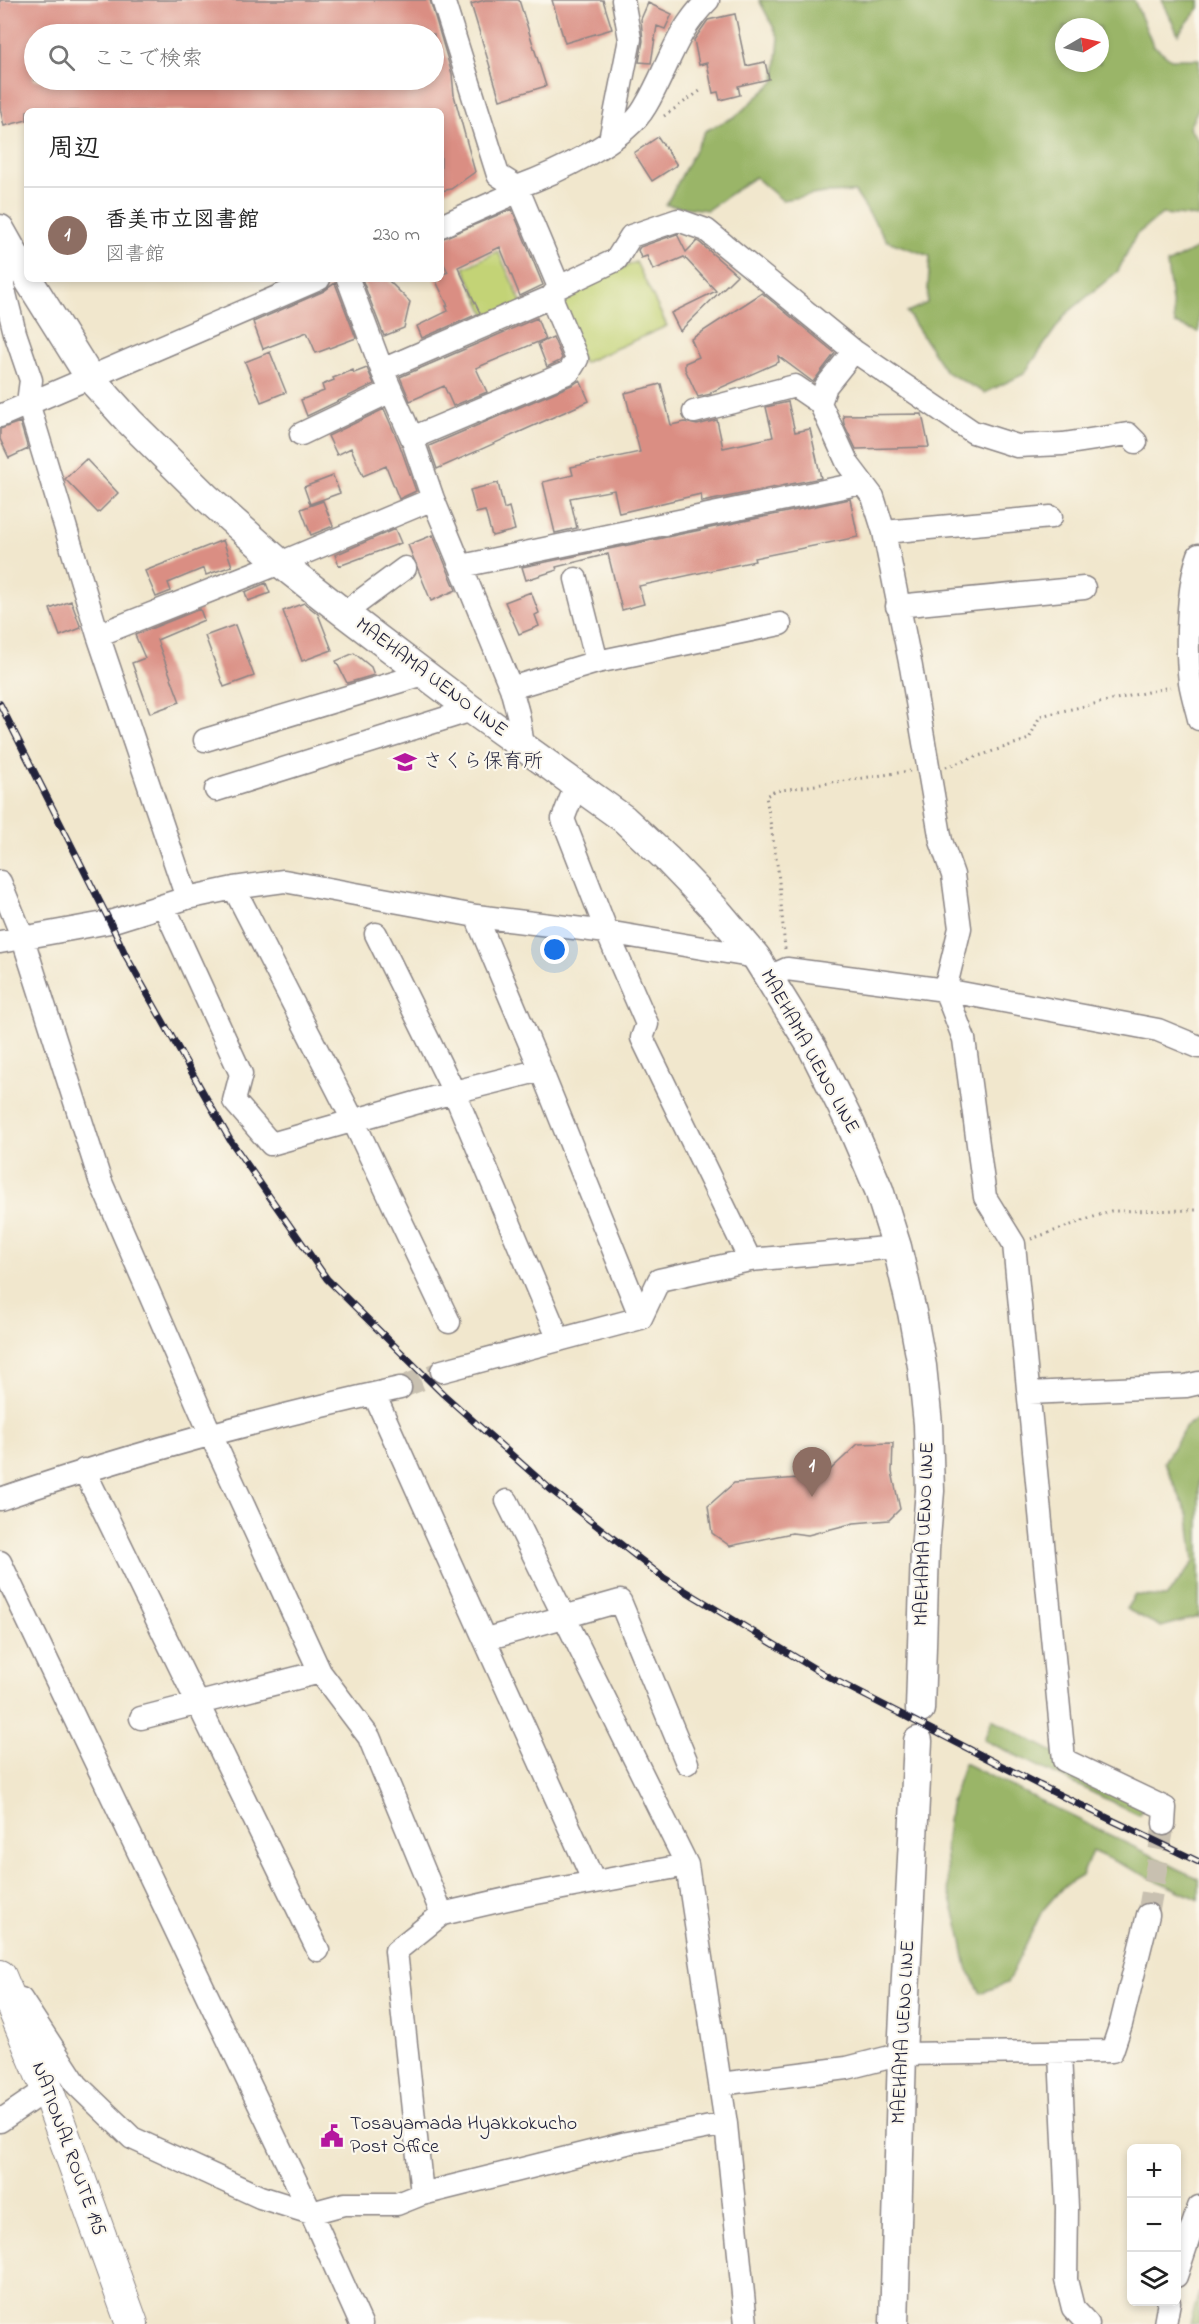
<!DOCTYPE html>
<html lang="ja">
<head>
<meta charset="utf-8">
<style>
  :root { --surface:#fff; --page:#f2f2f2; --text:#222; --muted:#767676; --line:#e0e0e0; --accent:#0b8043 }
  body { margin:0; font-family:"Indie Flower","Klee One",sans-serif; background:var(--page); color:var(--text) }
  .controls { position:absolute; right:18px; bottom:18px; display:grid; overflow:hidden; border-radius:9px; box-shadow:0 3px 9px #0003 }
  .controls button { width:54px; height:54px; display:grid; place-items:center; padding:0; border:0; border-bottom:2px solid var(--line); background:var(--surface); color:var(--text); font:30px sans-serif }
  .compass { position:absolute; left:1055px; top:18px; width:54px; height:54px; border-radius:50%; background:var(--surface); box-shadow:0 3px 9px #0003; rotate:81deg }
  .you { position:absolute; left:555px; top:950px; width:21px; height:21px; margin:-15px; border:4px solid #fff; border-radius:50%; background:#1a73e8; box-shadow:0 0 0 9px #1a73e833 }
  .badge { display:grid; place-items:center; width:39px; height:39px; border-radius:50%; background:var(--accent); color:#fff; font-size:20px; font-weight:700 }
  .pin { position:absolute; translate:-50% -50px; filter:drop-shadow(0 2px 3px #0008) }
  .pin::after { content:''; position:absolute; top:32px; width:21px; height:18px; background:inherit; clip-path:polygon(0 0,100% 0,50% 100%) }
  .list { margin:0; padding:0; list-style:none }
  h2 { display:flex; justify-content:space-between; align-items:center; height:78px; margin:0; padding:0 24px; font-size:26px }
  h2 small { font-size:20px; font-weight:400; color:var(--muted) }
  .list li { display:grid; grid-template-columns:39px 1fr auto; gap:18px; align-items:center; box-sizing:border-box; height:96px; padding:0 24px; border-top:2px solid var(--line) }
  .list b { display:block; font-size:22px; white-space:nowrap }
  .list p { margin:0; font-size:20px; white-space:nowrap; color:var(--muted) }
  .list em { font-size:20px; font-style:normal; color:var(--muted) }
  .icon { flex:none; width:33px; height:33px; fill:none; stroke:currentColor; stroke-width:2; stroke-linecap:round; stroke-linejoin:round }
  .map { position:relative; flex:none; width:1199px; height:2324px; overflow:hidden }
  .search { position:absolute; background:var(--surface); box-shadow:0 3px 9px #0003; left:24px; top:24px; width:420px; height:66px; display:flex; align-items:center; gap:15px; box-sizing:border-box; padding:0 21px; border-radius:33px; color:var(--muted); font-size:22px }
  .panel { position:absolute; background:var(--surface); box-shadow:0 3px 9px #0003; left:24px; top:108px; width:420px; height:174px; border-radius:9px }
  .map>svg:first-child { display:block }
  .green { fill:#c3d376; stroke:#727a58; stroke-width:1.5 }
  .forest { fill:#9ab567; stroke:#5e6c51; stroke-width:1.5; fill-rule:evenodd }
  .building { fill:#da8e83; fill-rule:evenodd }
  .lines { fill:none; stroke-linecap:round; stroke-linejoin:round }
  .minor-tunnel { stroke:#c8c0b0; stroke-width:22; stroke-dasharray:22 11; stroke-linecap:butt }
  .minor-casing { stroke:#8a8484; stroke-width:25 }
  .major-casing { stroke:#8a8484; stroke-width:31 }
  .highway-casing { stroke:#8a8484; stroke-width:34 }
  .path { stroke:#8a8484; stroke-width:3; stroke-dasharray:1.5 4.5; stroke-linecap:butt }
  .minor { stroke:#fff; stroke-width:22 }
  .major { stroke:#fff; stroke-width:28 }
  .highway { stroke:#fff; stroke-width:32 }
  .rail-casing { stroke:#22223b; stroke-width:7 }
  .rail { stroke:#fbf7ec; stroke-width:4.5; stroke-dasharray:14; stroke-linecap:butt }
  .labels { text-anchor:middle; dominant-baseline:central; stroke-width:4.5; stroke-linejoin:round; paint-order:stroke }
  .street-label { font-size:20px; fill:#22223b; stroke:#fbf7ec }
  .poi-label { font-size:20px; fill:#22223b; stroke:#fbf7ec; text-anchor:start }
</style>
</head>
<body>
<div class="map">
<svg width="1199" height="2324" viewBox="0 0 1199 2324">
  <rect width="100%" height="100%" fill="#fbf7ec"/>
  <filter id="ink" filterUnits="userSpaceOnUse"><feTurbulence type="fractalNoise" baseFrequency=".0167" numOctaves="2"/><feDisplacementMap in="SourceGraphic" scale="12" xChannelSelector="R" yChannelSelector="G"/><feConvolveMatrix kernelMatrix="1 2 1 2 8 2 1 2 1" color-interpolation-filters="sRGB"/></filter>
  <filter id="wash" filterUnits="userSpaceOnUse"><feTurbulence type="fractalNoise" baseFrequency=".008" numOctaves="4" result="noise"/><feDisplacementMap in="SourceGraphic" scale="24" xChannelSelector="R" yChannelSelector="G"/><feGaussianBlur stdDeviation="1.35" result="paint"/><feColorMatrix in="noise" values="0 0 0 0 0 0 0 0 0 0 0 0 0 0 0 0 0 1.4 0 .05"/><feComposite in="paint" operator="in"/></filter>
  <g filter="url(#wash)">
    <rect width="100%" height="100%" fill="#f1e7cd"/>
    <path class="green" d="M498,251L522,304L488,320L464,268Z
      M636,262L667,326L583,363L555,297Z"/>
    <path class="forest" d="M759,0H1134L1153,45L1171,59H1199V107L1189,128L1199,141V217L1162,214L1136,235L1118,271L1065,315L1024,374L985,393L946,372L907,312L927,303L930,256L887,241L855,192L824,193L782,200L755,177L707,210L666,205L705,131L736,116L775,81L779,38ZM1064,27H1100V63H1064Z
      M1162,0H1199V8L1178,34Z
      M1199,247V332L1175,324L1167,264Z
      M1199,1418V1619L1198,1617L1161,1627L1126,1609L1135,1595L1166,1597L1194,1562L1189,1517L1164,1462L1187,1425Z
      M992,1719L1149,1803L1139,1815L984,1740Z
      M964,1763L1199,1879V1900L1092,1851L1082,1876L1063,1887L1042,1911L1007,1983L981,1993L967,1968L960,1931L948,1888L945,1846L950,1805Z
      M1199,2292V2324H1190Z"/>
    <g id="blocks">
      <path class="building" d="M0,0H430L452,74L454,95L475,172L451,189L441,191V111H27V120L4,126L0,108ZM34,34H434V80H34Z
        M485,0H519L546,86L500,100L471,4Z
        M552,0H603L612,29L565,43Z
        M648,3L672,14L665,29L657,26L651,63L639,62L643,41L641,19Z
        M735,14L746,66L765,62L769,79L738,86L740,95L720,100L718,92L713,93L707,63L699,65L694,40L708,20Z
        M658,137L677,165L652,181L634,153Z
        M512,209L543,285L520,296L500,247L458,267L480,313L422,338L417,326L448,311L446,306H448L435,279H441V275L448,272L441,258V239Z
        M677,234L686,252L697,241L699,242L737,275L680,331L671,313L716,291L684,257L653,270L647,256L641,258L638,250L640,247Z
        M362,279H387L410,302L404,328L384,336Z
        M335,283L356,338L316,353L307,332L263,349L253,322L324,291Z
        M762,293L835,353L813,382L778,356L779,362L711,392V394L698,397L685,369V363L699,357L691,339Z
        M537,318L545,339L476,368L487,392L453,406L444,386L410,401L400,377Z
        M553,337L562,358L560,361L547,367L538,344Z
        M270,352L286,392L261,402L245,362Z
        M367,368L374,384L307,416L301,400L324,391L322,385L334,380L333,378L353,370L354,373Z
        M580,380L589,401L437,469L429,446L574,384Z
        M661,384L671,425L685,422L697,425L717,420L723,448L773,437L766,407L788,402L795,432L810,429L821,478L702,502L701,494L619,513L614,490L570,498L577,528L555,533L543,482L573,475L571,467L640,452L625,393Z
        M384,409L399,443L416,491L399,499L386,466L363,476L351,448L337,455L328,436Z
        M922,414L929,447L856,449L844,424L843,415Z
        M20,422L28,449L9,458L0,439V429Z
        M86,459L118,493L98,513L65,479Z
        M333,476L340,493L310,504L304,487Z
        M498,483L504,509L509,507L515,530L492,536L485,511L476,513L470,490Z
        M850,499L858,537L754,558L755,561L639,586L644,604L622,610L608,554L556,567L557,570L526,580L522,567Z
        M323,501L333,526L311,535L301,509Z
        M395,529L401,543L339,566L335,555Z
        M433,535L456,590L431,601L408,545Z
        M223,540L232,566L206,575L204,568L168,583L171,591L156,597L145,571Z
        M266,583L270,593L248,601L245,592Z
        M531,592L539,613L535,615L539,626L519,634L505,602Z
        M71,601L81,628L60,636L50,609Z
        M304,603L318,614L332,650L302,661L283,611Z
        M200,609L204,620L157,640L180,702L150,713L132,663L145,658L135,635Z
        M235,625L254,676L224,687L205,636Z
        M354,653L371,667L374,675L347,683L336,661Z
        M893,1443L892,1472L900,1509L889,1520L854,1523L808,1535L792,1533L730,1546L712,1533L708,1506L734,1483L799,1478L829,1471L858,1444Z"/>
    </g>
  </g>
  <g filter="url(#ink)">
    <use href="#blocks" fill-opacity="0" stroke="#8a8484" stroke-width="1.5"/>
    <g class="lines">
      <path class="minor-tunnel" d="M400,1388L442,1371
        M1148,1915L1164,1824"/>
      <g class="minor-casing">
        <path id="minor" d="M708,0C674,33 668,69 645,107C626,141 553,174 517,187L559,287L616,260L631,236L678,220L706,230L854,351L973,432L1017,446L1063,444L1128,434L1136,442
          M610,140L630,39L623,0
          M441,226L504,198L517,187L498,175L443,0
          M3,237V286L15,333L31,380L28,403L98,635L187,898
          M348,279L382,370L412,438L433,499L511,688L518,714L523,746
          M854,351L826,386L820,403L848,464L873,497L884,532L911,667L941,841L953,875L960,928L945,990L964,1039L985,1197L1014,1244L1064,1760L1165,1808L1164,1824
          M382,370L551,297L559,287
          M694,412L795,386L820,403
          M0,416L319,279
          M301,434L391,391
          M412,438L569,372L577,359L551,297
          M884,532L1051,517
          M1199,555C1187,587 1186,648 1190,682C1192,694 1196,707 1199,719
          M462,566L862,483
          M576,579L597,662
          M897,606L1084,588
          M344,613L405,568
          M98,635L280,563L433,499
          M511,688L597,662L780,624
          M205,740L424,674
          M576,785L563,819L607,932L647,1024L642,1038L750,1260
          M216,790L472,710
          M0,882L22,936L100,1180L211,1435L320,1672L369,1737L442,1914
          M234,888L353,1120L449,1322
          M164,906L241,1074L234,1101L271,1144L454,1092L541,1070
          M476,916L541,1070L641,1318
          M376,934L454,1092L559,1340
          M0,942L110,922L187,898L234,888L284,881L476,916L607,932L756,957
          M769,977L787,969L945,990L1158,1030L1199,1047
          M442,1371L641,1318L659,1280L750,1260L897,1247
          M1029,1393L1186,1386L1199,1383
          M374,1394L594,1882
          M84,1470L318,1950
          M0,1499C131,1454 265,1418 400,1388
          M507,1501L687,1865L726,2124L746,2324
          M0,1562L311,2213L361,2324
          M486,1639L620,1601L687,1763
          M141,1718L320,1672
          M21,1999L77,2085L132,2138L260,2197L311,2213L344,2204H397L422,2194L627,2143L726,2124
          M1060,2053L1067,2208L1066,2280L1073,2308L1088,2324
          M720,2084L847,2068L902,2054L1112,2051L1121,2024L1148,1915
          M0,2121L47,2089
          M422,2194L396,1951L442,1914L520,1896L687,1865
          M1176,2276L1199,2207
          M1165,2324L1169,2302"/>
      </g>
      <g class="major-casing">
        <path id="major" d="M0,229L27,277
          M28,279L90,378L129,421L206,497L280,563L344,613L472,710L624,819L667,859L718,912L756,957L813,1049L851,1125L879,1190L897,1247L912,1312L922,1366L928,1424L930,1491L925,1550L920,1709
          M894,2324L902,2054L918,1741"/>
      </g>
      <g class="highway-casing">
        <path id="highway" d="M0,1976L47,2089L132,2324"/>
      </g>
      <path class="path" d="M664,116L700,91
        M946,767L1029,739L1040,716L1170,687
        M785,949L778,870L766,796L775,791L910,771
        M1031,1239L1111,1211L1199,1210"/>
      <use href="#minor" class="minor"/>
      <use href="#major" class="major"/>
      <use href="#highway" class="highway"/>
      <g class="rail-casing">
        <path id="rail" d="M0,704L110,922L126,956L230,1140L327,1279L443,1394L550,1489L664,1578L825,1675L1039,1785L1199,1862"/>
      </g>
      <use href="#rail" class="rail"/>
    </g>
  </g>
  <defs>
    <g id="school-bare" transform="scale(1.8)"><path d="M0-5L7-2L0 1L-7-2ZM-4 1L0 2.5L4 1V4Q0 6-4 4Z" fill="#b5179e" stroke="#fbf7ec" stroke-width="2.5" paint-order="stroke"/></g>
    <g id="civic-bare" transform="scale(1.8)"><path d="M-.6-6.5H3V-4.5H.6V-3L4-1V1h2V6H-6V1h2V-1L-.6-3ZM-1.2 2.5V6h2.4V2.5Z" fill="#b5179e" stroke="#fbf7ec" stroke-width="2.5" paint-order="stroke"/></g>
  </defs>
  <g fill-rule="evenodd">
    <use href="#school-bare" x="405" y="762"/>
    <use href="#civic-bare" x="332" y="2136"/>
  </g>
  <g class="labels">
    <g class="street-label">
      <text transform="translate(431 678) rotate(37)">MAEHAMA UENO LINE</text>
      <text transform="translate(809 1052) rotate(61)">MAEHAMA UENO LINE</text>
      <text transform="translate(925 1534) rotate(-88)">MAEHAMA UENO LINE</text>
      <text transform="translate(904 2032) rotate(-87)">MAEHAMA UENO LINE</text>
      <text transform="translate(68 2149) rotate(70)">NATIONAL ROUTE 195</text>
    </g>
    <g class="poi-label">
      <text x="423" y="762">さくら保育所</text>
      <text x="350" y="2124">Tosayamada Hyakkokucho<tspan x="350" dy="23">Post Office</tspan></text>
    </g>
  </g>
</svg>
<div class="controls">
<button>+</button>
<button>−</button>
<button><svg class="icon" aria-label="layers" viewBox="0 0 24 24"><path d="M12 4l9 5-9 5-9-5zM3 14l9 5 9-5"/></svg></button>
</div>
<svg class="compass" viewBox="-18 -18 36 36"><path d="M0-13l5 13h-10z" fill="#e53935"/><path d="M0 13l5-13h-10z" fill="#767676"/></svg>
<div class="you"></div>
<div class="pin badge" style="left:812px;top:1497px;background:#8d6e63">1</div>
<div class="search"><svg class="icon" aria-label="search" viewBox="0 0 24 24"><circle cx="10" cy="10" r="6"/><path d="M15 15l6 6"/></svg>ここで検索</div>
<section class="panel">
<h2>周辺<small></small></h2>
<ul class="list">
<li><span class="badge" style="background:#8d6e63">1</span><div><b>香美市立図書館</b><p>図書館</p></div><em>230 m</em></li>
</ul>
</section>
</div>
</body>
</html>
